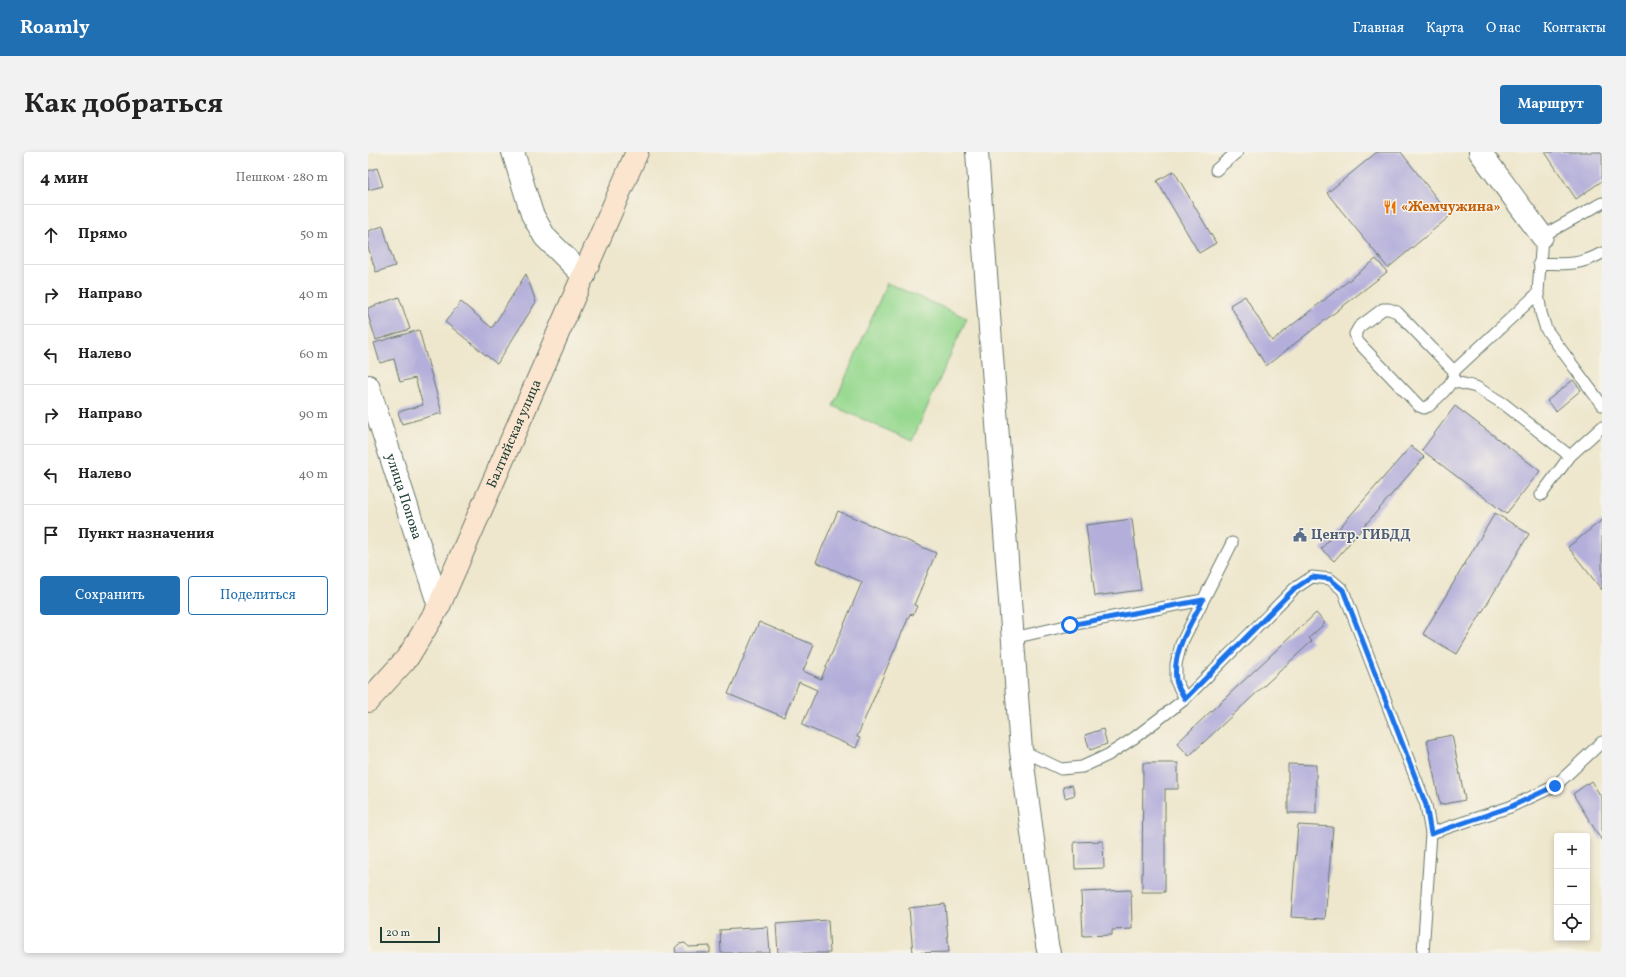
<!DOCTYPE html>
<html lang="ru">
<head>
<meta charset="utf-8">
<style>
  :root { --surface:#fff; --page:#f2f2f2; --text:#222; --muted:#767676; --line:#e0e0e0; --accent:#1f6fb2 }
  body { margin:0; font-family:Vollkorn,serif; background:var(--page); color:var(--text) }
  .controls { position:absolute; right:12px; bottom:12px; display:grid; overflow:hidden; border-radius:4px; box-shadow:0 2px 6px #0003 }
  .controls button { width:36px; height:36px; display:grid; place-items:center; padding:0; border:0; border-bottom:1px solid var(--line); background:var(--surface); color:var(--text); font:20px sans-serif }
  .scale { position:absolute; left:12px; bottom:10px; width:60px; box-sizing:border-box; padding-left:4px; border:2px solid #1f3d34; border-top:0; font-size:11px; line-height:14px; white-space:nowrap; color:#1f3d34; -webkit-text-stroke:3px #f7f3e8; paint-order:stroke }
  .stop { position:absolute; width:12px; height:12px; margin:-9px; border:3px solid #1a73e8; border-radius:50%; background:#fff }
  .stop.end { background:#1a73e8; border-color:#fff; box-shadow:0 1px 4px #0008 }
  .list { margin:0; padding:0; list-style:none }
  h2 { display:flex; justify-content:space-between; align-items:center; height:52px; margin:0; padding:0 16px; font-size:17px }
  h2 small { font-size:13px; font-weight:400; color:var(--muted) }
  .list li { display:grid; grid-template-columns:26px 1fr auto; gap:12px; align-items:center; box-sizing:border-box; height:60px; padding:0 16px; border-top:1px solid var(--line) }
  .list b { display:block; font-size:15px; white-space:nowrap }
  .list em { font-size:13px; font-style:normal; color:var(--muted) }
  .actions { display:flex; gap:8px; padding:12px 16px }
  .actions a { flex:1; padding:9px 0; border:1px solid var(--accent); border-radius:4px; text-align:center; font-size:14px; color:var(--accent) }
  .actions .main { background:var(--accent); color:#fff }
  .icon { flex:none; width:22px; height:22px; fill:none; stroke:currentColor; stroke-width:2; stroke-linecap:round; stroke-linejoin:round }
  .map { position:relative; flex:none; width:1234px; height:801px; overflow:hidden; border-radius:4px }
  header { display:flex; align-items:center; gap:24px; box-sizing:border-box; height:56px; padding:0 20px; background:var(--accent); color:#fff }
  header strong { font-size:19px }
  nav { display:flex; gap:22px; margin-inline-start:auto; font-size:14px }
  .intro { display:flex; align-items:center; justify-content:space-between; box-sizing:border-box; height:96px; padding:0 24px }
  h1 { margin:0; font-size:28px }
  .button { padding:10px 18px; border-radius:4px; background:var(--accent); color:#fff; font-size:14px; font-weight:700 }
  main { display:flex; gap:24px; padding:0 24px }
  aside { flex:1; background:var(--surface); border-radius:4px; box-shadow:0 2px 6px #0003 }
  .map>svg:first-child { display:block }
  .green { fill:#97d990; stroke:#5b8b62 }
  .building { fill:#b3aeda }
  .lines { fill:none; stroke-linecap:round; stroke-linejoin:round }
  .service-casing { stroke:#67786a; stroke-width:13 }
  .minor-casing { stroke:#67786a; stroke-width:24 }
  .secondary-casing { stroke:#67786a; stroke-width:24 }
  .service { stroke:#fff; stroke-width:11 }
  .minor { stroke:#fff; stroke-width:22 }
  .secondary { stroke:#fbe5cf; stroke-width:22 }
  .route { stroke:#1a73e8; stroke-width:5 }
  .labels { text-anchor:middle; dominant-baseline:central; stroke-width:3; stroke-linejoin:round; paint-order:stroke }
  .food-label { font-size:14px; font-weight:bold; fill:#c56008; stroke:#f7f3e8; text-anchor:start }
  .street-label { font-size:14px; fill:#1f3d34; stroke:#f7f3e8 }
  .service-label { font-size:14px; font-weight:bold; fill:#4e5e75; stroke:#f7f3e8; text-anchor:start }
</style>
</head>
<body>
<header>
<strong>Roamly</strong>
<nav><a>Главная</a><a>Карта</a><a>О нас</a><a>Контакты</a></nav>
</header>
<div class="intro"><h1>Как добраться</h1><a class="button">Маршрут</a></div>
<main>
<aside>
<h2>4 мин<small>Пешком · 280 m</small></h2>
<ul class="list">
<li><svg class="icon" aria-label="ahead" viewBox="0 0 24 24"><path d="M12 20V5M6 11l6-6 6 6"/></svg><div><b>Прямо</b></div><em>50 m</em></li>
<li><svg class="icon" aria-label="right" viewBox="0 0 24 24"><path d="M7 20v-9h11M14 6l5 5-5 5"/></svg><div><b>Направо</b></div><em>40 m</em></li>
<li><svg class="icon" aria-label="left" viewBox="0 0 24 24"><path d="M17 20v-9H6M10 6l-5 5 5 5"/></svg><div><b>Налево</b></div><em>60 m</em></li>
<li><svg class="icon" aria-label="right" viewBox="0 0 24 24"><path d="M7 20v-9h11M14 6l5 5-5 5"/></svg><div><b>Направо</b></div><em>90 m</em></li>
<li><svg class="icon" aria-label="left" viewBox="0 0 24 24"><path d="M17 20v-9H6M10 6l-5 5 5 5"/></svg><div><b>Налево</b></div><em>40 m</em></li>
<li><svg class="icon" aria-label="arrive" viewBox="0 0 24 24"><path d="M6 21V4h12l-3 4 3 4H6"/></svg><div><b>Пункт назначения</b></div></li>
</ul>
<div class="actions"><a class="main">Сохранить</a><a>Поделиться</a></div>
</aside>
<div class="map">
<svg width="1234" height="801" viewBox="0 0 1234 801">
  <rect width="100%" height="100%" fill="#f7f3e8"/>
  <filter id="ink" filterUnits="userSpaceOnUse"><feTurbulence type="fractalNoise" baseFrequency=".025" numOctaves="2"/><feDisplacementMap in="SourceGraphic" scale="8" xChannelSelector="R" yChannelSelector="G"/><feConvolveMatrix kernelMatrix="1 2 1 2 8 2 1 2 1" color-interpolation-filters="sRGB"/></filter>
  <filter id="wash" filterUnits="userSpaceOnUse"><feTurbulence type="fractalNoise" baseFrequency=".012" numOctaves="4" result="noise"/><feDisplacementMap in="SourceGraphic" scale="16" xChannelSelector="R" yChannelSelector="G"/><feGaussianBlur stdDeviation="0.9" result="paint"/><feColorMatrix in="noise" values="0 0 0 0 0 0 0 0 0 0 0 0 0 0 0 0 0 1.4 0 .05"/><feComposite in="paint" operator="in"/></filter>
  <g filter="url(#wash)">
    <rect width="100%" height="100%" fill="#eee7cd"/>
    <path class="green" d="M519,131L599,166L544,289L465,254Z"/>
    <g id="blocks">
      <path class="building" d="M1009,0H1033L1082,64L1020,116L959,41Z
        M1177,0H1234V29L1208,47Z
        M9,16L15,34L0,38V19Z
        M806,19L848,91L831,101L789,29Z
        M15,74L27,114L8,120L0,95V79Z
        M1008,107L1019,120L898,214L862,153L877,144L904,189Z
        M158,122L168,150L129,212L77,170L93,150L124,176Z
        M31,145L42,177L8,188L0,163V156Z
        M51,178L74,261L34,272L30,260L55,253L47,226L32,230L26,207L12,211L6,191Z
        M1205,228L1213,238L1188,259L1179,249Z
        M1087,254L1172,319L1138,362L1054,298Z
        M1043,294L1056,305L966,409L953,397Z
        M470,359L568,401L546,453L549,454L545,463L542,462L489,585L492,586L488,596L434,573L449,538L431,530L416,565L360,542L391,470L446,493L435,519L453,527L494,430L448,410Z
        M1127,361L1161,382L1089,502L1055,482Z
        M764,367L773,438L727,444L718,373Z
        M1234,368V438L1200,395Z
        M948,461L957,471L941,486L944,489L821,604L809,591Z
        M735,577L739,592L722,598L717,583Z
        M1084,583L1097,648L1072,653L1059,588Z
        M775,611H810V637H797V740H774Z
        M920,612L948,613V661H920Z
        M1223,629L1234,646V689L1205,642Z
        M704,633L707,643L697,646L695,635Z
        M930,673L965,675L957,767L923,765Z
        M735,689L736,716L707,717L706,690Z
        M763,738L764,777L744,778V783L715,784L713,740Z
        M577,752L581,800L545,801L541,756Z
        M460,768L462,801H410L408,772Z
        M400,775L402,801H353L352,778Z
        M317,791L321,795L342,794V801H308L307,796L311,792Z"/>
    </g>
  </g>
  <g filter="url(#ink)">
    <use href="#blocks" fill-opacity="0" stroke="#67786a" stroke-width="1"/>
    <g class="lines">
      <g class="service-casing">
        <path id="service" d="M848,18L869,0
          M1234,51L1174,84L1170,141L1173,161L1178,177L1234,253
          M1171,111C1196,112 1211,114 1234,101
          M1015,157H1021L1029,160L1086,219C1087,232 1070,245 1061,254L1056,256L1051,254L990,190L987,182L991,175Z
          M1086,219L1170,141
          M1084,229L1108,235L1136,252L1202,304
          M1173,343L1202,304L1234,275
          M645,486L702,473L835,448
          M817,547L808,529V512L813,492L864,391
          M653,598L693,617L714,615L740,603L766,586L817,547L926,437L944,425L962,427L975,438L1058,653L1063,681L1055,801
          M1063,681L1142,655L1187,634L1234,590"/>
      </g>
      <g class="minor-casing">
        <g id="minor">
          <path d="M145,0L164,62L177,85L216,124"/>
          <path d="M609,0L653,598L679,793L681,801"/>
          <path d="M1112,0L1174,84"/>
          <path id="s1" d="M0,234L71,454"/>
        </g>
      </g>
      <g class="secondary-casing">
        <g id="secondary">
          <path id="s2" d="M0,549L40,505L71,454L269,0"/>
        </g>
      </g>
      <use href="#service" class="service"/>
      <use href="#minor" class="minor"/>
      <use href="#secondary" class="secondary"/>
    </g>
  </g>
  <g class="lines" filter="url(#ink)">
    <path class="route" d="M702,473L835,448C823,472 804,499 808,527C808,534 814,541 817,547L926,437L944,425L962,427L975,438L1058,653L1063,682L1142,655L1187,634"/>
  </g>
  <defs>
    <g id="restaurant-bare" transform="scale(1.08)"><path d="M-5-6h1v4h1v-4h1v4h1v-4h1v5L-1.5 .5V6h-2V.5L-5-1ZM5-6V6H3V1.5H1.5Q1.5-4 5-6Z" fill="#e8710a" stroke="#f7f3e8" stroke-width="2.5" paint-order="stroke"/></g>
    <g id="civic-bare" transform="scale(1.08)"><path d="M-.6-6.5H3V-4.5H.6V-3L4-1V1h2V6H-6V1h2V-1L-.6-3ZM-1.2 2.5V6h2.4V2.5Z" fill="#5c6f8a" stroke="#f7f3e8" stroke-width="2.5" paint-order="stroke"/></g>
  </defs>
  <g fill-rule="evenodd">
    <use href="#restaurant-bare" x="1022" y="55"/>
    <use href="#civic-bare" x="932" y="383"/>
  </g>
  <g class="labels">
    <g class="food-label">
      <text x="1033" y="55">«Жемчужина»</text>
    </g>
    <g class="street-label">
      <text stroke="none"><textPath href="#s2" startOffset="307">Балтийская улица</textPath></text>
      <text stroke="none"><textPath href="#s1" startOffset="116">улица Попова</textPath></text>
    </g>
    <g class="service-label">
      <text x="943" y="383">Центр. ГИБДД</text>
    </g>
  </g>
</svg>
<div class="controls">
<button>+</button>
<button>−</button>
<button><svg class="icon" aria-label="locate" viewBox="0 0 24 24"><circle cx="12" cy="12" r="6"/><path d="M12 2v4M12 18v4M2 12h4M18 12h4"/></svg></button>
</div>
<div class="scale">20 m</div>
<div class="stop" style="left:702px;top:473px"></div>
<div class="stop end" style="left:1187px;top:634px"></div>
</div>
</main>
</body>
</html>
